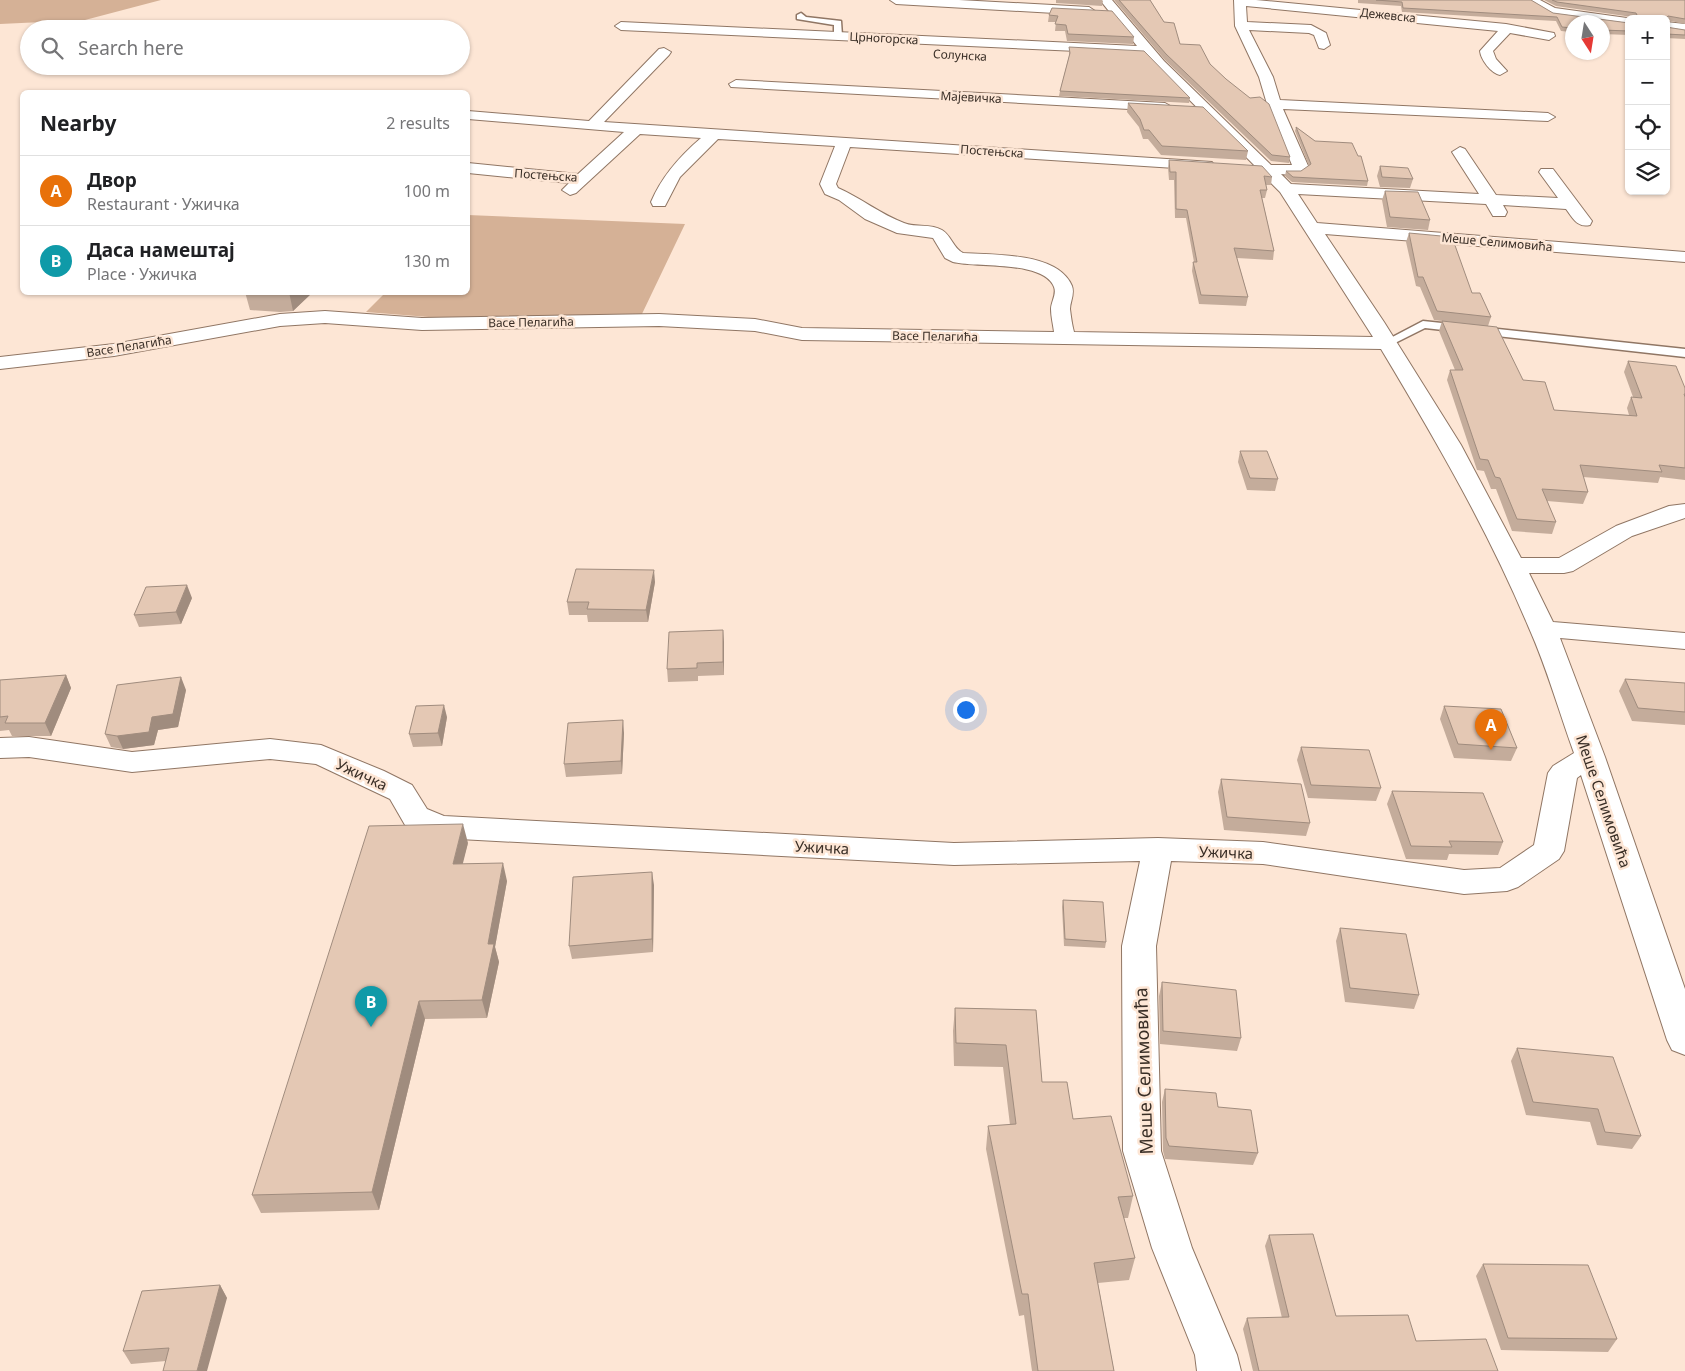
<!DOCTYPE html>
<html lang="en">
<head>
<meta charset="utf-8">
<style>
  :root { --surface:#fff; --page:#f6f6f6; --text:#202124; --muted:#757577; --line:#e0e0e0; --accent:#db2777 }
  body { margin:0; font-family:"Noto Sans",sans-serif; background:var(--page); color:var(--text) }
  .controls { position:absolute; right:15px; top:15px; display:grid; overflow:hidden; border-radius:8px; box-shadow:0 1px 4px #0004 }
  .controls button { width:45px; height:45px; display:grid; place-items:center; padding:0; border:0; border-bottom:1px solid var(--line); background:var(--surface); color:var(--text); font:25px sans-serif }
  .compass { position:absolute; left:1565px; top:15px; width:45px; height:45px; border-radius:50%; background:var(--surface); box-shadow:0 1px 4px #0004; rotate:168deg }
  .you { position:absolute; left:965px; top:709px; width:18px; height:18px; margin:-12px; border:4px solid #fff; border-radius:50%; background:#1a73e8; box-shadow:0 0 0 8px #1a73e833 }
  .badge { display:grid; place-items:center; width:32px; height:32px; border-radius:50%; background:var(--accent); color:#fff; font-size:16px; font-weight:700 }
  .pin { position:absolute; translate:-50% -41px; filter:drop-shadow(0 1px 2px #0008) }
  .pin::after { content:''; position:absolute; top:26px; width:18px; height:15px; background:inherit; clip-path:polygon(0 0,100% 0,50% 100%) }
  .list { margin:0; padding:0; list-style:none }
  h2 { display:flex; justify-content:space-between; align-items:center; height:65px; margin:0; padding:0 20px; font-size:21px }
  h2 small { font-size:16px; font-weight:400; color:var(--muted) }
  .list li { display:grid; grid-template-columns:32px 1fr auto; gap:15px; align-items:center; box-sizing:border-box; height:70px; padding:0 20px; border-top:1px solid var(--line) }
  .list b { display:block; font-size:19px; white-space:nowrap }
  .list p { margin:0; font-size:16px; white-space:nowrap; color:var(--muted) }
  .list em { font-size:16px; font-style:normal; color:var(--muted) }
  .icon { flex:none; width:28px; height:28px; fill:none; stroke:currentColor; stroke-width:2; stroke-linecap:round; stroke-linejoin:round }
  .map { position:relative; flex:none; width:1685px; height:1371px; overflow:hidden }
  .search { position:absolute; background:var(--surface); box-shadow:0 1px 4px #0004; left:20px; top:20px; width:450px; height:55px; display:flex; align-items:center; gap:12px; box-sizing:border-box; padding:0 18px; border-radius:28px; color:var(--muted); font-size:19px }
  .panel { position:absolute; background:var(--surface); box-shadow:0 1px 4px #0004; left:20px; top:90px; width:450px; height:205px; border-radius:8px }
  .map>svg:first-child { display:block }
  .green { fill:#d5b196 }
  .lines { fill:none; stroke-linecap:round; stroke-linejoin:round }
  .lane-casing { stroke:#907664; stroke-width:3 }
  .street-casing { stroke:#907664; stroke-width:2 }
  .lane { fill:#fff; fill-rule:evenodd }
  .street { fill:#fff; fill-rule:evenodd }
  .wall { fill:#c4ac9b }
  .shaded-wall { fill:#a08c7e }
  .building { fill:#e4c8b4; stroke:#a08c7e }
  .labels { text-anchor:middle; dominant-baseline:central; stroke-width:5; stroke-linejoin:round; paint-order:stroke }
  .far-street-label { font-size:12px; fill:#392e26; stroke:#fde6d5 }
  .street-label { font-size:15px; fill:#392e26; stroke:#fde6d5 }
  .near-street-label { font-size:18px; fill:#392e26; stroke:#fde6d5 }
</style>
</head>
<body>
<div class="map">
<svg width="1685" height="1371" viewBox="0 0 1685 1371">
  <rect width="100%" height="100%" fill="#fde6d5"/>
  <path class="green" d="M0,0H161L85,20L0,24Z
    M468,215L685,224L641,316L466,320L366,312L385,293L468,292Z"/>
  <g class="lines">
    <g class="lane-casing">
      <path id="lane" d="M801,13L806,17L841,21L842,36L838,38L834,36V25L797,19V15Z
        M1423,321L1685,349V357L1425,328L1391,345H1383L1381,343Z"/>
    </g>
    <g class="street-casing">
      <path id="street" d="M890,0H959L1089,7L1095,11L1089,15L896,4Z
        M1100,0H1112L1164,61L1271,165H1292L1267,104L1259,77L1235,26L1234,0H1256L1506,24L1554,33L1555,36L1549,40L1510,33L1493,51L1496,59L1507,71L1500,75C1491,73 1481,60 1480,51L1498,31L1246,6L1247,22L1311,25L1326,33L1330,45L1324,49L1319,48L1314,35L1309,33L1249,30L1273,77L1280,100L1548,113L1555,117L1548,121L1283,109L1309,168C1303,176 1290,175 1281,174L1291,184L1479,194L1452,152L1460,147L1465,149L1496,195L1558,198L1539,172L1541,169H1553L1592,221L1590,225C1577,228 1573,218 1566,209L1503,205L1507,212L1505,216H1493L1486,204L1298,194L1317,223L1685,252V262L1325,234L1384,322L1461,445L1521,558H1559L1616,526L1669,506L1685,504V518L1632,536L1573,571L1564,573H1529L1553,622L1685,633V649L1560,638L1605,757L1685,989V1055L1672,1050L1667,1040L1581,775L1577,778L1564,851L1559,859L1518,887L1507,891L1464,894L1263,864L1171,861L1156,946L1161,1151L1192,1248L1237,1355L1241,1371H1197L1195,1355L1152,1248L1123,1151L1122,946L1140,861L954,865L441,838L405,825L390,799L316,764L270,759L132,772L29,757L0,758V738L29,737L132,752L270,739L321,745L384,771L412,785L427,809L444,816L954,843L1158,838L1263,842L1464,870L1500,868L1534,845L1548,773L1553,766L1574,753C1559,712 1547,668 1529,628C1488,530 1435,439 1381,349L802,340L755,331L659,326L422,330L325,323L280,326L114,356L0,369V357L114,344L280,314L325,311L422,318L659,314L755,319L802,328L1054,332C1053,324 1051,317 1051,309C1051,302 1057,294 1054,287C1044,260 976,268 953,262L945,258L933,238L897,233L865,219L839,200L825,194L820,184L835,146L718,139L680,177L665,206H653L651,202C662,176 680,156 701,138L640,134L576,193L570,195L562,190L569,183L468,173V163L578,174L624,132L468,119V111L589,121L659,49L664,48L671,52L669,55L604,122L1212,162L1214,165L1212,168L1206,170L850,147L836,184L838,188C861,198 880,214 904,223C916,228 930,223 942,230C951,235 953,248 963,253C993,255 1058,252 1072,286C1075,294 1070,302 1070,309C1071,317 1072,325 1074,332L1373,337L1280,192L1262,174L1252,172L1250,169L1254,165L1144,54L621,30L615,26L621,22L1137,46Z
        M1525,0H1540L1555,8L1634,19H1629V25L1552,15Z
        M1666,22L1685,24V32L1666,30Z
        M736,80L1165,103L1172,107L1165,111L731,87L729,84Z"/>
    </g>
    <use href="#lane" class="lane"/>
    <use href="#street" class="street"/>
  </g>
  <path class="wall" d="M1056,0H1102L1103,1L1102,6L1056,3Z
    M1114,0H1150L1164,22L1180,44L1210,64L1290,157L1289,163L1271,161L1165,60Z
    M1358,0H1531L1553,13L1629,23V35L1602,34V22H1572V32L1561,31L1556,21L1402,12L1401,6L1358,3Z
    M1544,0H1685V24L1666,20V19L1632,17L1556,6Z
    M1052,8L1134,37L1133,44L1067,41L1065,31H1055L1056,22H1048L1049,15Z
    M1666,27L1685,30V39L1666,38Z
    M1069,47L1190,98L1189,103L1059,96L1060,91L1069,56Z
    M1128,103L1248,151L1246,160L1161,155L1148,139H1143L1139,127L1127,112Z
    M1296,127L1368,181L1367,186L1292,182L1285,176L1286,171H1301L1309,166L1295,131Z
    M1169,160L1272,177L1271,185H1266L1267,190L1265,198H1262L1274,251L1273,260L1237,258L1248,297L1246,306L1199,304L1192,271L1193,262H1194L1186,218H1175L1174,180H1169L1168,168Z
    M1380,166L1413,179L1410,188L1380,187L1377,176Z
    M1385,191L1430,220L1428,230L1387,227L1382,200Z
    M1409,233L1472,293L1491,317L1488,326L1523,380L1554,410L1629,415L1627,408L1631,397H1633L1624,372L1628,361L1685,388V480L1660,477L1658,483L1583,477L1588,492L1583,504L1547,501L1556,522L1552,534L1512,531L1496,489H1491L1484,471L1477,470L1447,380L1450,370H1455L1439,331L1442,321L1434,320L1420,287L1416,286L1406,242Z
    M245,292H313L293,311L280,312L250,310Z
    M1240,451L1278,479L1275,491L1247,490L1238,462Z
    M655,582L648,622H588L587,615H569L567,602Z
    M192,598L181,624L139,627L134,615Z
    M724,642V675L698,676V681L668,682L667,669Z
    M66,675L71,688L51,736H12L9,730L0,731V680Z
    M1625,679L1685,683V725L1632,721L1619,691Z
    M186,690L178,727L158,730L154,745L123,749L111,747L105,734Z
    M1444,706L1517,748L1511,761L1454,758L1440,719Z
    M447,717L442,746L413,747L409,734Z
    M624,733L622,774L566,777L564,764Z
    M1301,747L1381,788L1376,801L1308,798L1297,760Z
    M1221,779L1310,823L1306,836L1224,830L1218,792Z
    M1392,791L1503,842L1498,855L1449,854L1447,860L1406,859L1387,804Z
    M468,843L462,864L507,881L495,947L499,962L487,1018L425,1019L379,1210L261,1213L252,1195Z
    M654,885L653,952L572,959L569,946Z
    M1063,900L1106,942L1105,948L1064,946L1062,907Z
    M1340,928L1419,995L1414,1009L1345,1002L1336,941Z
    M1162,982L1241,1038L1237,1051L1160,1044L1159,996Z
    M955,1008L1036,1010L1042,1082L1073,1119L1133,1196L1128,1218H1124L1135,1258L1129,1280L1098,1283L1114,1371H1032L1024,1315L1019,1316L986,1149L988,1126L1010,1125L1003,1067L954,1066L953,1031Z
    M1517,1048L1641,1136L1632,1149L1597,1145L1590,1122L1526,1115L1511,1061Z
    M1165,1089L1218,1107L1258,1153L1253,1165L1165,1159L1163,1151L1162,1102Z
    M1269,1235L1336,1316L1416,1341L1498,1371H1253L1243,1329L1247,1318H1282L1265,1246Z
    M1483,1264L1617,1339L1608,1352L1501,1350L1476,1276Z
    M220,1285L227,1298L166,1361L131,1364L123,1351Z"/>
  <path class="shaded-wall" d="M289,292H313L293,311Z
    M654,570L655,582L648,622L646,610Z
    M187,585L192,598L181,624L176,612Z
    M723,630L724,642V675L723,662Z
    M66,675L71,688L51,736L45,723Z
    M181,677L186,690L178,727L158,730L154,745L123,749L117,736L152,717Z
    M444,705L447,717L442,746L438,733Z
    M623,720L624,733L622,774L621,761Z
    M463,824L468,843L458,883L453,864Z
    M503,863L507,881L495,947L499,962L487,1018L482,1000L488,944Z
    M652,872L654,885L653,952L652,939Z
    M419,1001L425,1019L379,1210L372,1192Z
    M220,1285L227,1298L207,1371H197Z"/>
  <path class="building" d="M1119,0H1150L1164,22L1174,23L1180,44L1200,45L1210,64L1226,79L1250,98L1260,97L1269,104L1290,157L1272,155L1166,54Z
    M1376,0H1531L1553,13L1629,23V31L1602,30V22H1572V28L1562,27L1557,17L1403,8L1402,2Z
    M1552,0H1685V19L1668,16L1666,19H1632V17L1637,15L1636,13L1557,2Z
    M1052,8L1112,11L1134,37L1068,34L1066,25L1055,24L1058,16L1049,15Z
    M1666,27L1685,30V35L1666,34Z
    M1069,47L1144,51L1190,98L1060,91L1070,53Z
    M1128,103L1203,107L1248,151L1162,146L1149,130H1144L1140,119Z
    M1296,127L1315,141L1352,143L1358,156H1361L1368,181L1293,177L1286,171H1301L1311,164Z
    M1169,160L1262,166L1272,177L1264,176L1267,190H1260L1274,251L1234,248L1248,297L1201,295L1193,262H1197L1187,210L1176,209V172H1170Z
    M1380,166L1408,168L1413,179L1382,177Z
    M1385,191L1418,192L1430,220L1390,217Z
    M1409,233L1452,237L1472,293H1480L1491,317L1437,311L1423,277H1418Z
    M258,292H289L275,294Z
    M1442,321L1497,327L1523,380L1545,382L1554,410L1637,416L1631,397L1642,398L1628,361L1676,366L1685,388V394H1684L1685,397V468L1659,465L1662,472L1580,465L1588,492L1542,489L1556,522L1517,519L1500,478L1495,477L1488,460L1480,459L1450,370H1463Z
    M1240,451H1267L1278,479L1250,478Z
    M576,569L654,570L646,610L587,609L589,602H567Z
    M187,585L176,612L134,615L146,587Z
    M723,630V662L697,663V668L667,669L669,632Z
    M66,675L45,723H5L8,716L0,717V680Z
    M181,677L173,714L152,717L149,732L117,736L105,734L117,685Z
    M1625,679L1685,683V712L1638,708Z
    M444,705L438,733L409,734L416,706Z
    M1444,706L1501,709L1517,748L1458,744Z
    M623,720L621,761L564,764L568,723Z
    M1301,747L1369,750L1381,788L1311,785Z
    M1221,779L1301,784L1310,823L1227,817Z
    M1392,791L1483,793L1503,842L1449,841L1452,847L1411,846Z
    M463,824L453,864L503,863L488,944H494L482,1000L419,1001L372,1192L252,1195L369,826Z
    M652,872V939L569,946L573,877Z
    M1063,900L1103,902L1106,942L1065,939Z
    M1340,928L1406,934L1419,995L1350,988Z
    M1162,982L1236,990L1241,1038L1163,1031Z
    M955,1008L1036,1010L1042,1082H1067L1073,1119L1111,1116L1133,1196L1118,1197L1135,1258L1094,1263L1114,1371H1038L1028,1294H1022L988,1126L1016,1124L1006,1045L956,1043Z
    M1517,1048L1613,1057L1641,1136L1605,1132L1598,1109L1533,1102Z
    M1165,1089L1216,1093L1218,1107L1251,1110L1258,1153L1169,1146L1166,1138Z
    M1313,1234L1336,1316L1408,1315L1416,1341L1486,1339L1498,1371H1259L1247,1318L1289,1317L1269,1235Z
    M1483,1264L1588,1265L1617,1339L1508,1338Z
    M220,1285L197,1371H163L169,1348L123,1351L142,1291Z"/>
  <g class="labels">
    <g class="far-street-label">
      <text transform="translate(1388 15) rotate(6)">Дежевска</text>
      <text transform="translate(884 38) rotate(3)">Црногорска</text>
      <text transform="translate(960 55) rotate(3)">Солунска</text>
      <text transform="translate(971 97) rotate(3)">Мајевичка</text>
      <text transform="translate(992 151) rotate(4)">Постењска</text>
      <text transform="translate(546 175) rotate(4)">Постењска</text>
      <text transform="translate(1497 242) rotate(5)">Меше Селимовића</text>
      <text transform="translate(531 322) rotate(-1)">Васе Пелагића</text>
      <text transform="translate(935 336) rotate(1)">Васе Пелагића</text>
      <text transform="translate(129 346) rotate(-9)">Васе Пелагића</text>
    </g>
    <g class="street-label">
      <text transform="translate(362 774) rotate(25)">Ужичка</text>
      <text transform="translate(1604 801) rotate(71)">Меше Селимовића</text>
      <text transform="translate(822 847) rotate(3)">Ужичка</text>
      <text transform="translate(1226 852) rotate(2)">Ужичка</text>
    </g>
    <g class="near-street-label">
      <text transform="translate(1143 1071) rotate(-92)">Меше Селимовића</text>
    </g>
  </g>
</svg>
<div class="controls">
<button>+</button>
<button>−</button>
<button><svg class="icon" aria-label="locate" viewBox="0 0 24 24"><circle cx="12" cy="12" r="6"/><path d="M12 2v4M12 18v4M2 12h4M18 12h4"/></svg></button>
<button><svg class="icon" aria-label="layers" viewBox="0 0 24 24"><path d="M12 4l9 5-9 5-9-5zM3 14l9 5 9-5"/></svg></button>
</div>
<svg class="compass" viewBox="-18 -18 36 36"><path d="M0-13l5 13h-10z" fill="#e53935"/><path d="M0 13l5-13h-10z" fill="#757577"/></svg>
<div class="you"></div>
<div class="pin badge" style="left:1491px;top:750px;background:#e8710a">A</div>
<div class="pin badge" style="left:371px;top:1027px;background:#0f9aa8">B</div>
<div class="search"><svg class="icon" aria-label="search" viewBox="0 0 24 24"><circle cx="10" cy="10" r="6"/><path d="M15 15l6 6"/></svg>Search here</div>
<section class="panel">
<h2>Nearby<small>2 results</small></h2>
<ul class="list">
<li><span class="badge" style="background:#e8710a">A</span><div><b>Двор</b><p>Restaurant · Ужичка</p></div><em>100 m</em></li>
<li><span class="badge" style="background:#0f9aa8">B</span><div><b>Даса намештај</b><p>Place · Ужичка</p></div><em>130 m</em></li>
</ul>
</section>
</div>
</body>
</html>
